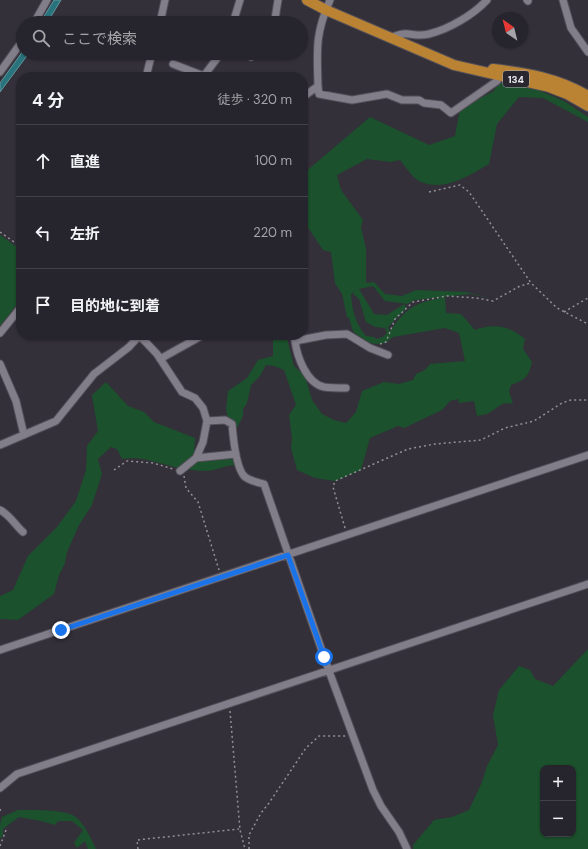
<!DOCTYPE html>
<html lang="ja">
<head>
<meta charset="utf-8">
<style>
  :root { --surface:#26242c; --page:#2e2c34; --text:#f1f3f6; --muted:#a4a4a9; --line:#424148 }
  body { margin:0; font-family:"DM Sans","Noto Sans JP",sans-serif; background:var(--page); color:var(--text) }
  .controls { position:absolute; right:12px; bottom:12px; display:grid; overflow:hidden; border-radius:8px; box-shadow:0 1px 3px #0004 }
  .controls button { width:36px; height:36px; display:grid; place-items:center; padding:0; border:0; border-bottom:1px solid var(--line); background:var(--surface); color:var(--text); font:20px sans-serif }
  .compass { position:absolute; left:492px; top:12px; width:36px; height:36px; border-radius:50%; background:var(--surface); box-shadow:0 1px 3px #0004; rotate:325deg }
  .stop { position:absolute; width:12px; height:12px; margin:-9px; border:3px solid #1a73e8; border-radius:50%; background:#fff }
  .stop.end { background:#1a73e8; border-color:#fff; box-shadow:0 1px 4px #0008 }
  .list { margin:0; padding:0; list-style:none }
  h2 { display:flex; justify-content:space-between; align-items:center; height:52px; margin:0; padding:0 16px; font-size:17px }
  h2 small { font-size:13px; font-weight:400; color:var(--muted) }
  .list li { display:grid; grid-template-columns:26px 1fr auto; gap:12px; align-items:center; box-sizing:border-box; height:72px; padding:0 16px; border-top:1px solid var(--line) }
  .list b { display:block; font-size:15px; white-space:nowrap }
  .list em { font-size:13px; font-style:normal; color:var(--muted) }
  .icon { flex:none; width:22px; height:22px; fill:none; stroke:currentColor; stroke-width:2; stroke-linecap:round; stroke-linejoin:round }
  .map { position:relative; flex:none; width:588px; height:849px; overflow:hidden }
  .search { position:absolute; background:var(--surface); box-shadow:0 1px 3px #0004; left:16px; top:16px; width:292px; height:44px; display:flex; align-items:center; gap:10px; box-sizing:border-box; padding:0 14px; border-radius:22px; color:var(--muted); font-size:15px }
  .panel { position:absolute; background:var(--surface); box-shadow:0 1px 3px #0004; left:16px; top:72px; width:292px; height:268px; border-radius:16px }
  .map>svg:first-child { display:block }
  .green { fill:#1b512c; fill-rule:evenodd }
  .water { fill:#28737c; stroke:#62969e }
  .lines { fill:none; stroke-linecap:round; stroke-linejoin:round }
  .minor-casing { stroke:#514e57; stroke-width:9 }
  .highway-casing { stroke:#514e57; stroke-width:12 }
  .path { stroke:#928f97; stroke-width:1.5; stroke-dasharray:2 3; stroke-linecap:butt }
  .minor { stroke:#817d89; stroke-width:7 }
  .highway { stroke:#ba8333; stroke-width:10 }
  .route { stroke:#1a73e8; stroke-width:5 }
  .labels { text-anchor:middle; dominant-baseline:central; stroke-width:4; stroke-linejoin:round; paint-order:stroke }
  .shield { fill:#292630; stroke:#b1aeb6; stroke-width:1 }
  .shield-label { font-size:10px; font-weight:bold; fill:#ebe9ef }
</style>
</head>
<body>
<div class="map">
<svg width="588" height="849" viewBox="0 0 588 849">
  <rect width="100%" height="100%" fill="#33303a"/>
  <path class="green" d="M497,83L528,86L564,101L588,117V122L543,98L519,97L497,124L489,164C468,176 443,193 419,181C412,177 405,166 400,160L391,162L367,159L337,175L341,190L363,220L361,227L366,249V283L374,282L385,294L402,296L416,290L466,292L489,298L470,294L415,300L407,304L385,301L373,286L359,289L374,314L387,315L404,304L407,308L390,325L388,328L390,331C408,306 415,303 445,297L446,313L461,314L475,330C494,323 510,326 525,339L523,349L532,362C528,378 526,379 511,385L509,391L513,404C500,401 498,409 487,414C484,415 480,415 477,416L474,401L459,403L458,399L450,401L442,410L404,428L398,426L370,438L361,470L335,481L315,478L297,470L291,448L292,438L289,415L296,405L284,370L274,366L266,365L260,376L251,385L247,403L243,409V416L235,432L230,431L226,409L228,391L247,378L258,360L273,356V340L282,335H286L294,366L305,376L312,400L322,414L334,420L346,423L356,412L362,391L384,382L399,384L413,380L416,374L425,370L430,364L465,361L459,333L445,328L393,337L385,343L375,344L363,341L353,331L349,318L347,317L342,294L335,283L331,252L323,250L307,226L303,230V174L370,117L429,145L455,136L460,109L494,91ZM355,290L353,294L359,299L366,322L375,327L385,328L387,333L383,337L376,339L374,337L366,336C356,324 352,311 351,295Z
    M0,235L21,250V299L0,326Z
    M106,382L128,406L144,412L154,422L195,438L194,453L200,460L235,457L237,465C228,465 222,468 213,470C205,472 194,470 185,469C164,466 144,455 122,459L117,449L111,447L98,459L102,474L92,505L79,525L67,552L65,563L59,575L54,594L18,620L0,619V596L13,590L28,556L57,527L76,501L86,470L87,446L98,431L92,395Z
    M588,649V849H413V845L434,820L452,817L469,810L482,782L487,766L498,745L493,715L499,690L519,666L530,670L535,679L553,686ZM543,768H573V834H543Z
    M18,810C30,810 67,809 76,817C85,825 91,838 96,849H88L85,841L77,848L74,843L83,830L72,821H58L55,825L41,821L19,817L3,829V835L0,839V825L2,817Z"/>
  <path class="water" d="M54,0H61L47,23H40Z
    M23,51V53H29L0,92V83Z"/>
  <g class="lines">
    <g class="minor-casing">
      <path id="minor" d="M527,0L528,1
        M563,0L571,28L588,52
        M275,19L278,0
        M34,23L47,0
        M160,23L165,0
        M233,23L240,0
        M390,38C409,29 412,38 429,34C449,29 473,15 487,0
        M245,53L251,57
        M173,64L204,76
        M0,72L23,40
        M146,77L152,53
        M203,77L221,53
        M318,86L319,94L352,100L387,94L402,100H419L424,103L441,105L451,113L497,81L500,77
        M303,97L318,86C317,50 315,34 330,0
        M0,333L21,307
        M139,335L157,354L182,392L195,398L203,408L207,421L203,442L196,458L180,471
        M294,335L295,341L326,335L347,334L370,348L388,355
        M295,341C297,356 306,383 324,387C331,388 339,388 346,388
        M160,359L203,335
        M0,364L16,401L24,435
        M207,421L225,420L232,424C233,436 236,467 244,476C249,481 257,482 264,484L329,671L373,790L381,806L399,832L407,849
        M0,445L56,421L94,374L129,347L139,336
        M196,458L236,454
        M0,510C10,515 15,525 23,532
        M0,650L588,455
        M0,788L17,774L588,584"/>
    </g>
    <g class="highway-casing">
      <path id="highway" d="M307,0L326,10L454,65L549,87L567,94L588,106
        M493,69C527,73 558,78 588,96"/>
    </g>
    <path class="path" d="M429,192L460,185L469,192L531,283L557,308L588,324
      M0,232L21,247
      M564,312L588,298
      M380,344L386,342L395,319L413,302L447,296L476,298L493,301L520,286L531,283
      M114,470L127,461L153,463L173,469
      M184,476L186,488L198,502L219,570
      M345,528L333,487L335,481L408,449L435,444L481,440L505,428L534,421L562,403L571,400H588
      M230,711L240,830L245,849
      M0,809L1,813
      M0,846L6,830
      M138,849L137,840L239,829
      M249,849V835L261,813L269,803L306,748L319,736H347"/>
    <use href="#minor" class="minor"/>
    <use href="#highway" class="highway"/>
  </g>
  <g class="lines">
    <path class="route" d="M61,630L288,555L324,657"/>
  </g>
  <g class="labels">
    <rect class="shield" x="503" y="71" width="26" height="16" rx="3"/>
    <g class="shield-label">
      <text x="516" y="79">134</text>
    </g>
  </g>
</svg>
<div class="controls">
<button>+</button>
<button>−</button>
</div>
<svg class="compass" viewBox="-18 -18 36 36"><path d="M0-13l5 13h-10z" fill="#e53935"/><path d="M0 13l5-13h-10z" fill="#a4a4a9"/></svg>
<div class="stop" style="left:324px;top:657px"></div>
<div class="stop end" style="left:61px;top:630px"></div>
<div class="search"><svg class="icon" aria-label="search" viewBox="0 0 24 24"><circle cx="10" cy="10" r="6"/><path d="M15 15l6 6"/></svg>ここで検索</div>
<section class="panel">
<h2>4 分<small>徒歩 · 320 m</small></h2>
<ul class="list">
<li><svg class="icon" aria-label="ahead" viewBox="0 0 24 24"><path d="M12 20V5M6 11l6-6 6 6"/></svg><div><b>直進</b></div><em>100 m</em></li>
<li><svg class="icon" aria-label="left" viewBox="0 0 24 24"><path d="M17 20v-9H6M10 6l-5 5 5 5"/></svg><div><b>左折</b></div><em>220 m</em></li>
<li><svg class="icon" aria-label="arrive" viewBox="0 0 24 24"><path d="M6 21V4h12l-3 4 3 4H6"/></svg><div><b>目的地に到着</b></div></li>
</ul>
</section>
</div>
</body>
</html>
